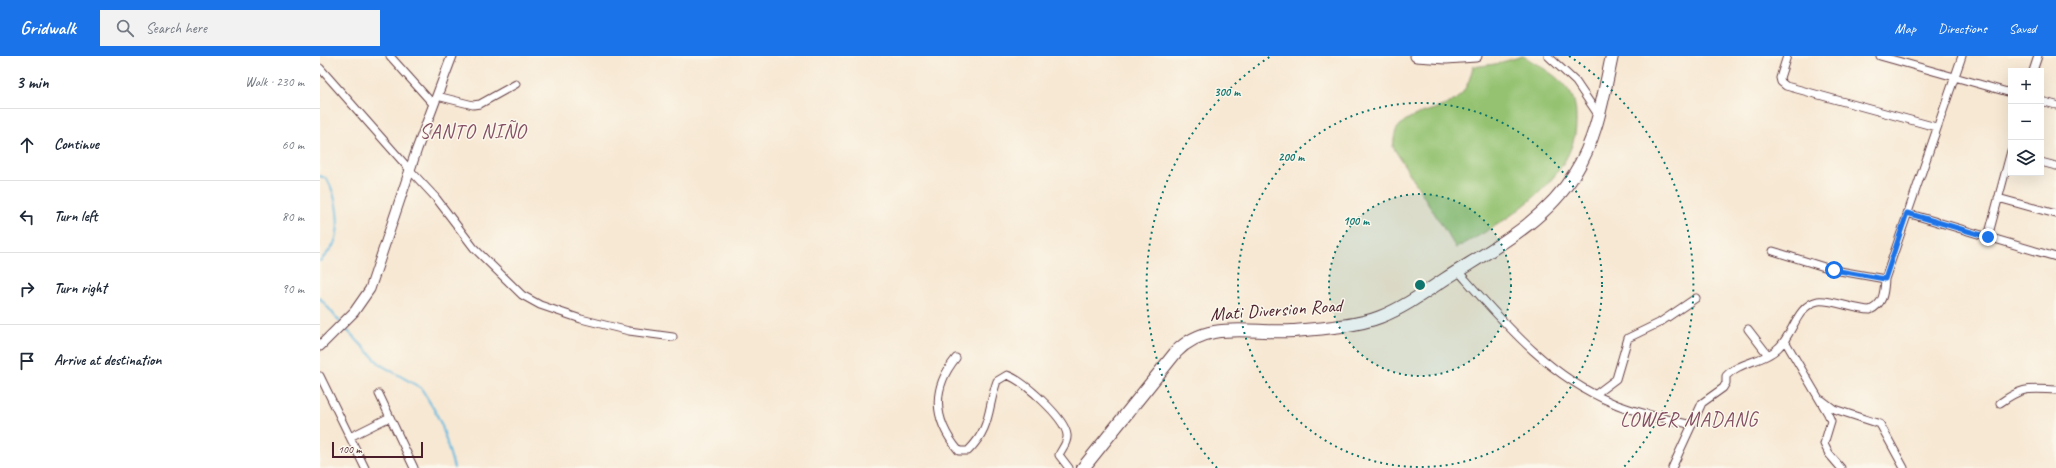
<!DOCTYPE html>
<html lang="en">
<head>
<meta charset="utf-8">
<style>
  :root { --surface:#fff; --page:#f2f2f3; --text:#1f2937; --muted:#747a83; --line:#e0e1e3; --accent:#1a73e8 }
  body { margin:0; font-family:Caveat,sans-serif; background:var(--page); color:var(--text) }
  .controls { position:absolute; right:12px; top:12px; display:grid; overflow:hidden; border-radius:0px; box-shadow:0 4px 16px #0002 }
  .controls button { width:36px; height:36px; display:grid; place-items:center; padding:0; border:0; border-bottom:1px solid var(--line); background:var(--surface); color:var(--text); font:20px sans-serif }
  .scale { position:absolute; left:12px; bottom:10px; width:91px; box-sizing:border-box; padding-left:4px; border:2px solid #4a1f2b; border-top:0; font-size:11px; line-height:14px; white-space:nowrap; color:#4a1f2b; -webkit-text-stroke:3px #fbf7ec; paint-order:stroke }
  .stop { position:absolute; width:12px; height:12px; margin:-9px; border:3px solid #1a73e8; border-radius:50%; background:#fff }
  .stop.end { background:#1a73e8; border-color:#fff; box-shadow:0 1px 4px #0008 }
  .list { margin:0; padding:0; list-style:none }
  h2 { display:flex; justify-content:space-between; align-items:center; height:52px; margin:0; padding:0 16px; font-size:17px }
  h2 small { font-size:13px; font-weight:400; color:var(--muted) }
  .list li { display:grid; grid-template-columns:26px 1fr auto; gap:12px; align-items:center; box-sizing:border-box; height:72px; padding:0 16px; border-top:1px solid var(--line) }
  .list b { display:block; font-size:15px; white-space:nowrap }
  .list em { font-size:13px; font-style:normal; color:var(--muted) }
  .icon { flex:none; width:22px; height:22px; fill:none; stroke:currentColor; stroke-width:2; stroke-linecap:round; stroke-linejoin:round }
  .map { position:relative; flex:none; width:1736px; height:412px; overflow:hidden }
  header { display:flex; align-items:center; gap:24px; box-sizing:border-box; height:56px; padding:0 20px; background:var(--accent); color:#fff }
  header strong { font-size:19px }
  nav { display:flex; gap:22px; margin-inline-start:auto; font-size:14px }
  .search { width:280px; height:36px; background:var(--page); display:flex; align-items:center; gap:10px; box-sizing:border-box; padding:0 14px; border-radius:0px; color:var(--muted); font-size:15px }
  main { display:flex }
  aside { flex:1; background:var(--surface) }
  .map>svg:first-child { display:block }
  .green { fill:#94c271; stroke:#6f704e }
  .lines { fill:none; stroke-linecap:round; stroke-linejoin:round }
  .stream { stroke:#63b9e0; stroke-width:2 }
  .minor-casing { stroke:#643d44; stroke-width:9 }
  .tertiary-casing { stroke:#643d44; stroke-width:11 }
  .primary-casing { stroke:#643d44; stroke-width:13 }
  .trunk-casing { stroke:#643d44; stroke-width:14 }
  .minor { stroke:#fff; stroke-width:7 }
  .tertiary { stroke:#fff; stroke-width:9 }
  .primary { stroke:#fff; stroke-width:11 }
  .trunk { stroke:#fff; stroke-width:12 }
  .route { stroke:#1a73e8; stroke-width:5 }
  .ring { fill:none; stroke:#0f766e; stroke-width:2; stroke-dasharray:2 4 }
  .labels { text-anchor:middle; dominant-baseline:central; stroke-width:3; stroke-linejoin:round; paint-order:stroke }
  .street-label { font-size:19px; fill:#4a1f2b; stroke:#fbf7ec }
  .neighbourhood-label { font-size:20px; letter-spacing:1px; fill:#844f63; stroke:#fbf7ec }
  .centre { fill:#0f766e; stroke:#fbf7ec; stroke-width:2 }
  .ring-label { font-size:12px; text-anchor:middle; font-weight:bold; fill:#0f766e; stroke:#fbf7ec; stroke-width:3; stroke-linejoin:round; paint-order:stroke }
</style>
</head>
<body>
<header>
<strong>Gridwalk</strong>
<div class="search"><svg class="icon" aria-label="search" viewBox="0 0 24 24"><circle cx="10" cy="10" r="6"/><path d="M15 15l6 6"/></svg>Search here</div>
<nav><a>Map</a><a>Directions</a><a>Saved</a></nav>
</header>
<main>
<aside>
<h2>3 min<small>Walk · 230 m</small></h2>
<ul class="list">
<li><svg class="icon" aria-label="ahead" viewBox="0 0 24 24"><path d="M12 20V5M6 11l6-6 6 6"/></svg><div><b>Continue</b></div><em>60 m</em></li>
<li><svg class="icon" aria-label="left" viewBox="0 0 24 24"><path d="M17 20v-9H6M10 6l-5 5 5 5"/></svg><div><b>Turn left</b></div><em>80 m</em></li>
<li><svg class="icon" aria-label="right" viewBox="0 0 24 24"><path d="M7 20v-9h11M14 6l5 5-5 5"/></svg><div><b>Turn right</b></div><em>90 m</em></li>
<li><svg class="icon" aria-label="arrive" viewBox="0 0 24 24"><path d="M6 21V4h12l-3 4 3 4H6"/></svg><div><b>Arrive at destination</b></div></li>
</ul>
</aside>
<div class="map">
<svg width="1736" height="412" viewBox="0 0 1736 412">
  <rect width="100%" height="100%" fill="#fbf7ec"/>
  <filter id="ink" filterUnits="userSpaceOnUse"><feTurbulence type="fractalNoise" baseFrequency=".025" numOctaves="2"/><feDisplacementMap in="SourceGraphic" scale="8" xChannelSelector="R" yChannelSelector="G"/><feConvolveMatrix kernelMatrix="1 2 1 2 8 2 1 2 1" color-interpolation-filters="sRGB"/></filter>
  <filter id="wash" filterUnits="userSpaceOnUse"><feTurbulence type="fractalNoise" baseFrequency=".012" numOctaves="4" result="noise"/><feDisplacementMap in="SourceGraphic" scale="16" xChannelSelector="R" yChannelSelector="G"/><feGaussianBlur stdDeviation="0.9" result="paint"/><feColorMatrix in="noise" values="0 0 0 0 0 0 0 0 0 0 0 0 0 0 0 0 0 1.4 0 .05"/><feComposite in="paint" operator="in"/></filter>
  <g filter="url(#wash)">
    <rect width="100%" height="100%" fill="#f7e8d3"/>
    <path class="green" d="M1203,0C1220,10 1241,21 1251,38C1255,45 1256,54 1256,62C1259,122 1183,168 1136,192L1073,91C1074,86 1074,77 1077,73C1094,49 1134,59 1147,29C1150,24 1151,17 1153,11L1175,8Z"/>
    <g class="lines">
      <path class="stream" d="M0,120L7,123C16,138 22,170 14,188C11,194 5,200 0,205
        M0,242L20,266
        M24,271L61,309L101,332L115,355L122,370L134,412"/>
    </g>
  </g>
  <g filter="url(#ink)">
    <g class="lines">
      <g class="minor-casing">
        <path id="minor" d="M70,0L113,48
          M1228,0L1256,26L1279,60
          M1467,0L1460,22L1461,26L1466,30L1616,71
          M1560,0L1691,37
          M0,12L90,114L116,142L154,192L202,239L220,249L261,263L309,275L353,281
          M1713,15L1718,0
          M117,40L153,49L160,48L196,28
          M1721,45L1736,49
          M1721,106L1736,110
          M1678,142L1736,158
          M1587,157L1736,201
          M1668,181L1691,95
          M1453,195L1514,214L1565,223
          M1138,215C1184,267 1228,320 1293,347C1318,358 1346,362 1372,369
          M1428,273L1448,299
          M1465,285L1508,358L1511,365L1504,388L1509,398L1521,412
          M636,302C611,333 613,364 639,395H648C672,371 667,353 677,325L687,319C704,325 745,362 747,379C748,387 742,392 739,399L749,412
          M0,320L45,412
          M59,338L94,412
          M1276,338L1296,323L1308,282L1339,267L1376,242
          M1502,344L1514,353L1560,368L1584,412
          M1680,347C1704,330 1709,333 1736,334
          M30,381L70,361
          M1352,412L1382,347L1403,332L1406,327V320C1420,305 1445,306 1459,291C1473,278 1477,249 1498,245C1510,243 1536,254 1550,254C1564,248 1564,236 1565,223L1642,0"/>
      </g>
      <g class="tertiary-casing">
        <path id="tertiary" d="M0,290L34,256L50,233L97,93L132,0"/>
      </g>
      <g class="primary-casing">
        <path id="primary" d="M1096,0L1126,2L1156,0"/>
      </g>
      <g class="trunk-casing">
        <path id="trunk" d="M763,412L856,296C888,263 931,278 973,275C997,273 1038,270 1060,261C1083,252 1104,237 1125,223C1172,193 1225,166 1255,117C1277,82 1283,41 1292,0"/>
      </g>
      <use href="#minor" class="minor"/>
      <use href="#tertiary" class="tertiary"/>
      <use href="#primary" class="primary"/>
      <use href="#trunk" class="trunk"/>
    </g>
  </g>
  <g class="lines" filter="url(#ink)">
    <path class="route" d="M1514,214L1565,223L1587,157L1668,181"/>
  </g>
  <circle cx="1100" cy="229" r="91" fill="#0f766e" fill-opacity=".12"/>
  <g class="ring">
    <circle cx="1100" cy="229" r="91"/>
    <circle cx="1100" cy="229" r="182"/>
    <path d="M897 412A273 273 0 0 1 951 0M1249 0A273 273 0 0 1 1303 412"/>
  </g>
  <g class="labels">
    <g class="street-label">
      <text transform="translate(956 254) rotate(-4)">Mati Diversion Road</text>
    </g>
    <g class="neighbourhood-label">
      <text x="153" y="75">SANTO NIÑO</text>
      <text x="1369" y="363">LOWER MADANG</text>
    </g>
  </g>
  <circle cx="1100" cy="229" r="6" class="centre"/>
  <g class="ring-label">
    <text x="907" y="40">300 m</text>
    <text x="971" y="105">200 m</text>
    <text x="1036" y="169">100 m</text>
  </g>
</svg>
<div class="controls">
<button>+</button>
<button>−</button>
<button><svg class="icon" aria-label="layers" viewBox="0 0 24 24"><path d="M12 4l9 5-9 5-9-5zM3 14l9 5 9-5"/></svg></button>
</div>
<div class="scale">100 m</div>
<div class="stop" style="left:1514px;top:214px"></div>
<div class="stop end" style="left:1668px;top:181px"></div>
</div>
</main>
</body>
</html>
